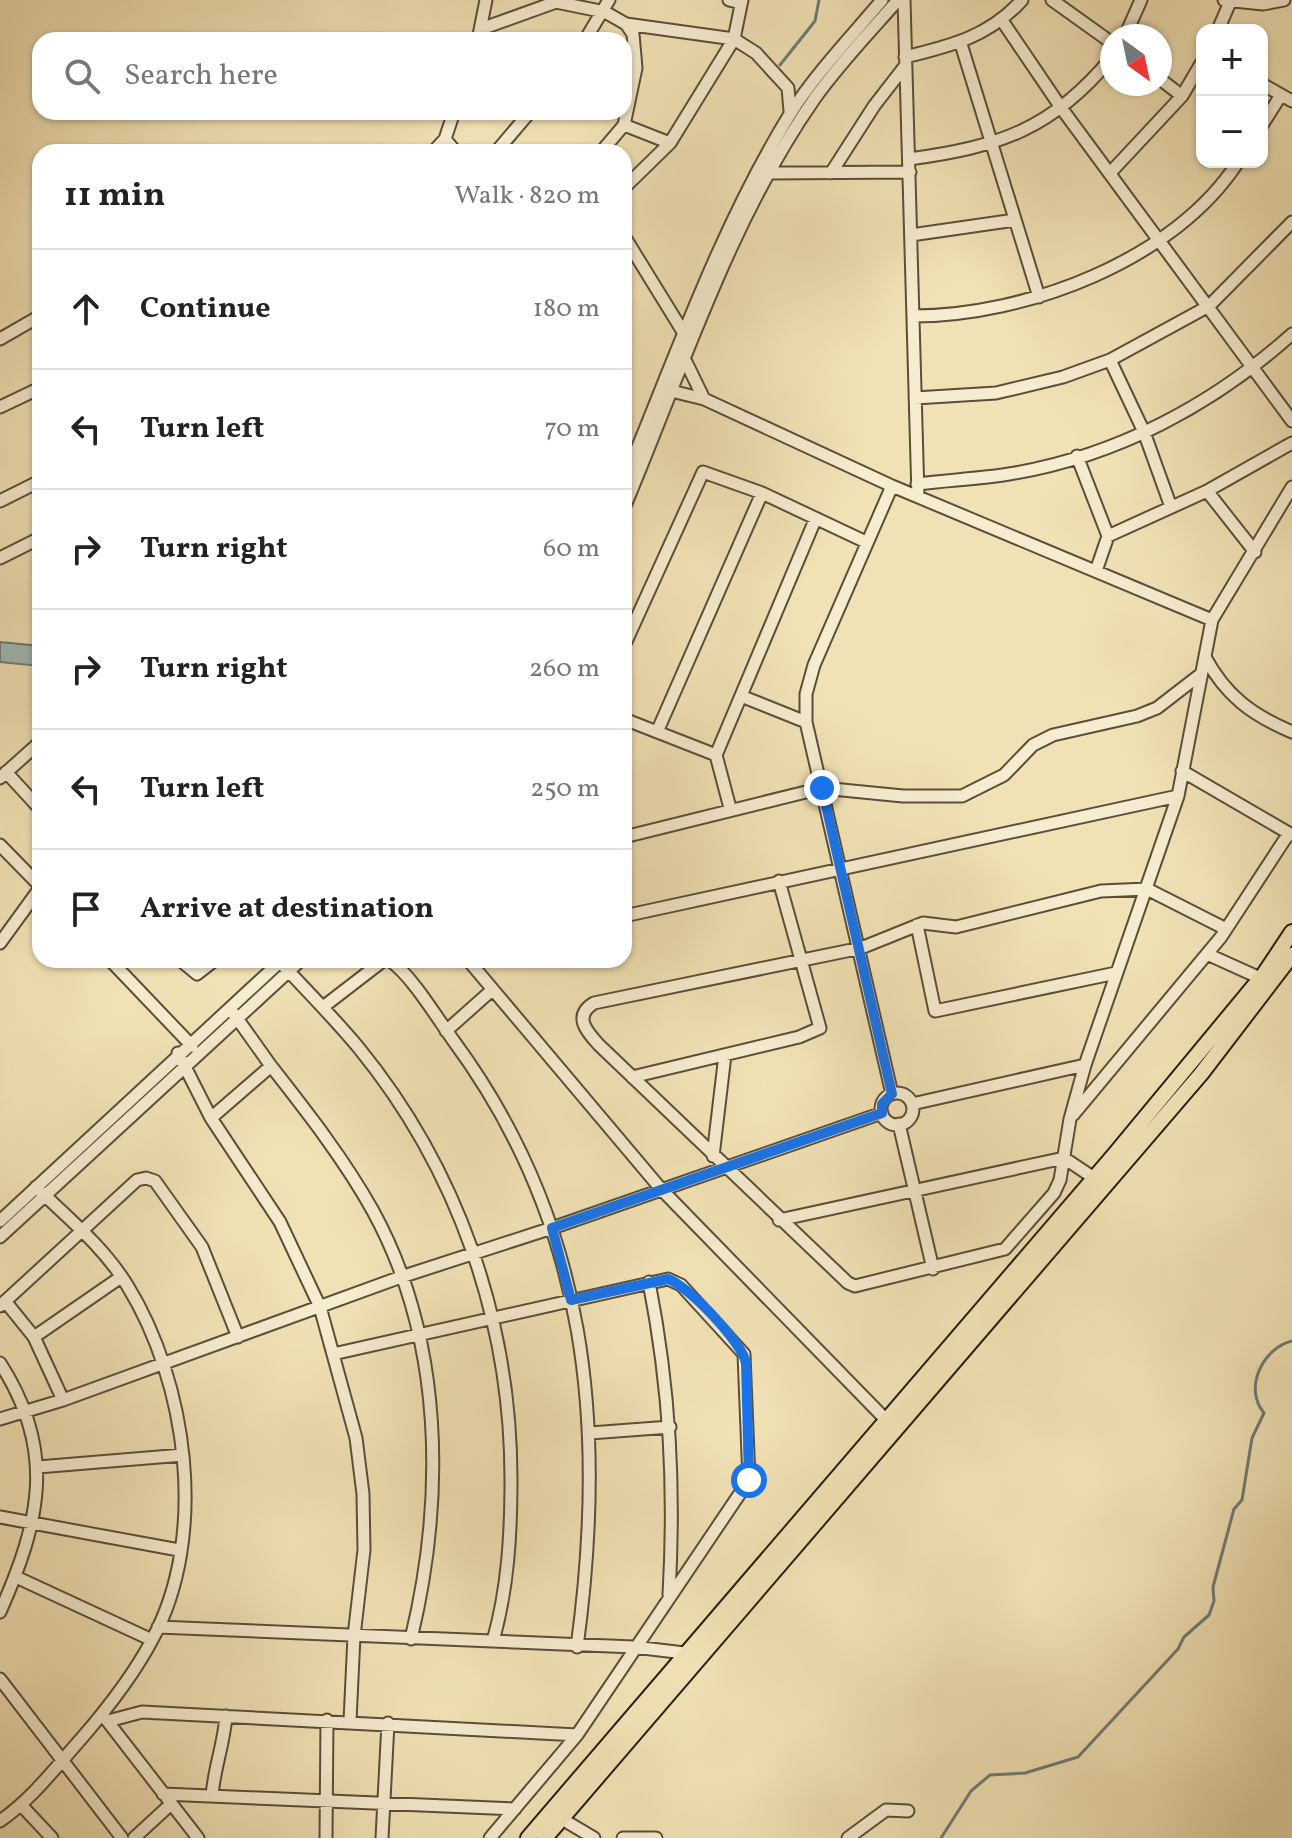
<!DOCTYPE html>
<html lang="en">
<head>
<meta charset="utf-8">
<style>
  :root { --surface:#fff; --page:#f2f2f2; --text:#222; --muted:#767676; --line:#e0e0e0 }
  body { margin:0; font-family:Vollkorn,serif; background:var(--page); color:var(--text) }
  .controls { position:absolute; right:24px; top:24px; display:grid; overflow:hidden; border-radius:16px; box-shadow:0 2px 6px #0004 }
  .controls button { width:72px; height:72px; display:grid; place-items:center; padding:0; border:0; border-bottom:2px solid var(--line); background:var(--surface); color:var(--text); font:40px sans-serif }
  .compass { position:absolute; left:1100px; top:24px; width:72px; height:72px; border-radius:50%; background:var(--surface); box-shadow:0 2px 6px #0004; rotate:147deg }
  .stop { position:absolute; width:24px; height:24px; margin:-18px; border:6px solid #1a73e8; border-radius:50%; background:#fff }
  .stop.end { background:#1a73e8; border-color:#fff; box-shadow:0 2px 8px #0008 }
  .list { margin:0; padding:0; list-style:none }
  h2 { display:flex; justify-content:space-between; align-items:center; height:104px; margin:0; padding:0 32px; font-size:34px }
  h2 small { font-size:26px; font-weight:400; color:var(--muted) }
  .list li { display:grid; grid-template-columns:52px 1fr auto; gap:24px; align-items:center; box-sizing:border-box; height:120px; padding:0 32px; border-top:2px solid var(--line) }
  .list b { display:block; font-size:30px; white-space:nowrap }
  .list em { font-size:26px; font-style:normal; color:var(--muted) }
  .icon { flex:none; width:44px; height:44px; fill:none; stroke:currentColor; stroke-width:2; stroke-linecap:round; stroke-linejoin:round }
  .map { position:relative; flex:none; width:1292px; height:1838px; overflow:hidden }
  .search { position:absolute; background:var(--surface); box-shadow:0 2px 6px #0004; left:32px; top:32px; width:600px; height:88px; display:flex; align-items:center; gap:20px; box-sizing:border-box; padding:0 28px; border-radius:24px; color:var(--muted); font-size:30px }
  .panel { position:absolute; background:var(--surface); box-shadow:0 2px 6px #0004; left:32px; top:144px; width:600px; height:824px; border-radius:24px }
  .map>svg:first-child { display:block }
  .water { fill:#9fbbb8; stroke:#6f7c76; stroke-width:2 }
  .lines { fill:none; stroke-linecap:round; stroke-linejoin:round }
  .stream { stroke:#6f7c76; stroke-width:3 }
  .minor-casing { stroke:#5a4e3b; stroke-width:15 }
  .major-casing { stroke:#271d12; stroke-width:18 }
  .minor { stroke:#f6eccf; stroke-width:11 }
  .major { stroke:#f1e2b5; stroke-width:14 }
  .route { stroke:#1a73e8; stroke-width:10 }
</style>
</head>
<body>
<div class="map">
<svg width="1292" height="1838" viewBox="0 0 1292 1838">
  <rect width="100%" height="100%" fill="#f1e2b5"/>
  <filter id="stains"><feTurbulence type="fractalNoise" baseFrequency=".0025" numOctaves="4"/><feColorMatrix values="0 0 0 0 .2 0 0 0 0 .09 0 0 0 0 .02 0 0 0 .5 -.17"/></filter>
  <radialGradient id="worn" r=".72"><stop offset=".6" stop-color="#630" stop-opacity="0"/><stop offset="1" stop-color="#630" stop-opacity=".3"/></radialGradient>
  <path class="water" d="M0,642L40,646V666L0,662Z"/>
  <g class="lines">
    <path class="stream" d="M780,65L815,21L819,0
      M941,1838L971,1791L990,1775L1025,1773L1078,1757L1178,1649L1184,1637L1209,1615L1214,1601L1213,1587L1234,1509L1242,1500L1252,1438L1264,1413C1243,1388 1263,1348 1292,1341"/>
    <g class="minor-casing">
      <path id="minor" d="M729,0L741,3
        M904,0L918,496
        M1052,0L1112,43
        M1224,0L1263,4L1284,0
        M1003,22L1062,109L1292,421
        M481,29L556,2L605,12L626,24L734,39L756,53L788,88L790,111
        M1218,30L1230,2
        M1125,36L1141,0
        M478,40L486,0
        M585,40L609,0
        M961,44L1039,297
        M905,57C951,46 990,36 1022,0
        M1160,79L1182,96
        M1262,84L1292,101
        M624,125L670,143
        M1262,125L1281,95
        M445,139L456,152
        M433,152L445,139L454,112
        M496,152L530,112
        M601,152L624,125L636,68L633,34L626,24
        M909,159C999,147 1053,129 1112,57
        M769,173L910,172
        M831,173L874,106L905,66
        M1110,173L1182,96L1202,62
        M624,188L670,143L734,39L742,0
        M911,235L1015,220
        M624,236L685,335
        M913,316C1025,316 1174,261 1238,162
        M0,339L40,316
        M1110,360L1144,432L1171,507
        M686,362L704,399
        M663,389L704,399L892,486L1212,620
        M915,398L996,393L1063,377L1110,360L1209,306L1292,222
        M0,407L40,388
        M1077,456L1108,536L1096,571
        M624,481C675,358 720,228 790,114C816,73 851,37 882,0
        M917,484C947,480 979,479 1009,474C1115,457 1213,405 1292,334
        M1207,491L1255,552
        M0,501L40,481
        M624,508C681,373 730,219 815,98C840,63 870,32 898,0
        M1108,536L1207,491L1292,443
        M0,558L40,538
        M624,646L703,472L762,493L866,542
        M1205,657C1226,696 1252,715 1292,732
        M741,696L806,722
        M624,719L716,755
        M657,732L762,493
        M1182,771L1292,835
        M6,772L40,809
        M0,778L40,742
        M730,808L716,755L815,520
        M624,837L822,788L903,796H962L1004,775L1033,745L1053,735L1137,716L1157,708L1201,674
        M0,845L40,886
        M624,916L1178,796
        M917,925L935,1011L1116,973
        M1226,929L1147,889L1101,891L956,927L923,923L861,948L594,1003C573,1016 586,1031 599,1045L848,1283L855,1286L1005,1249L1054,1193L1060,1180L1070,1119L1085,1065L1178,796L1212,620L1292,487
        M0,943L40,888
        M1207,954L1260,978
        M110,960L192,1046
        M180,960L197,974L215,960
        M389,960C411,974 437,1018 453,1040C589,1224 607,1427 577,1647
        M468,960L661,1189L892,1426
        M280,962C306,990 333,1017 358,1047C458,1169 511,1322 511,1479C511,1535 508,1588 493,1641
        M323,1007L384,960
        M234,1014L271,1066
        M446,1031L492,990
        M178,1053L211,1118L271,1066C307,1112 344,1159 373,1211C444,1341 445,1498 411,1639
        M632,1077L799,1037L820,1028L779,881
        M881 1109a16 16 0 1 1 32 0a16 16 0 1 1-32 0Z
        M892,1094L806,722V694L814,665L892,486
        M912,1104L1085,1065
        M1073,1115L1221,937L1289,833
        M211,1118L280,1222L320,1307L356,1438L363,1494L364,1550L354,1636L350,1721
        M899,1124L933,1269
        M713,1156L725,1055
        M779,1220L1064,1158L1094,1178
        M0,1221L282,960
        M0,1237L301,960
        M649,1282C670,1389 675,1487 669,1595
        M5,1301L34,1337L63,1400
        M0,1306L137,1180L146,1178L155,1181L202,1247L238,1337
        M34,1337L121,1277
        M333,1354L668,1279L681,1285L744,1354L749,1480L577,1735L490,1838
        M0,1363C57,1451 40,1522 0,1612
        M0,1419L63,1400L401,1277L552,1228L882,1113
        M590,1433L670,1427
        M38,1467L183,1455
        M0,1517L179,1550
        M16,1577L152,1640
        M158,1627L634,1647L693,1654
        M0,1679L122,1838
        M105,1718L198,1838
        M108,1721L142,1712L577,1735
        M163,1794L515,1809
        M212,1796C214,1768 224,1744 226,1716
        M22,1806L52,1838
        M562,1819L594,1838
        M0,1821C32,1799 55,1768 81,1739C107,1709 133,1676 152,1640C209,1536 187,1382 127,1285C103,1246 68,1218 36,1187
        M134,1838L171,1804
        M326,1838L327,1720
        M382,1838L388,1723
        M623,1838H656
        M848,1838L886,1810L908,1811"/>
    </g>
    <g class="major-casing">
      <path id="major" d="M528,1838L1114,1155L1264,974L1292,932
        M545,1838L1201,1074L1292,955"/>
    </g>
    <use href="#minor" class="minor"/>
    <use href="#major" class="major"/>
  </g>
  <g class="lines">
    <path class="route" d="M749,1480L746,1363C742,1342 687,1285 668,1279L571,1300L552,1228L882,1113V1104L892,1094L822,788"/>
  </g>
  <rect width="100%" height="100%" filter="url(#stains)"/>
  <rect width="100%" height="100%" fill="url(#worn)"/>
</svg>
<div class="controls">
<button>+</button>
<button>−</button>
</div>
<svg class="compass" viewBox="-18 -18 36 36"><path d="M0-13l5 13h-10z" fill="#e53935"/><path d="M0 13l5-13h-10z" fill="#767676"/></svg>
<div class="stop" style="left:749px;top:1480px"></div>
<div class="stop end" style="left:822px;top:788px"></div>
<div class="search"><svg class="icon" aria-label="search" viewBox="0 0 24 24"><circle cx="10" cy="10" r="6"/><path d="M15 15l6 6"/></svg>Search here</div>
<section class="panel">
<h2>11 min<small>Walk · 820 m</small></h2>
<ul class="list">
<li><svg class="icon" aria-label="ahead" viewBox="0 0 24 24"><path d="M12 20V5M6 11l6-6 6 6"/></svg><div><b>Continue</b></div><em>180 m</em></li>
<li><svg class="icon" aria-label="left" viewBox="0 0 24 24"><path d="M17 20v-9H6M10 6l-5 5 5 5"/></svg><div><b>Turn left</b></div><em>70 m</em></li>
<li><svg class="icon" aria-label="right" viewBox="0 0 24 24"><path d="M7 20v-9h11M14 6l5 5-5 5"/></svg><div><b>Turn right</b></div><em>60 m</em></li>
<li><svg class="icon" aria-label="right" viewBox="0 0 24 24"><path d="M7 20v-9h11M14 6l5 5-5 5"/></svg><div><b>Turn right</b></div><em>260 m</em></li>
<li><svg class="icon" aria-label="left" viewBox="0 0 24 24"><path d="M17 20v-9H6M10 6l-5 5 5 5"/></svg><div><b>Turn left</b></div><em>250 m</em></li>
<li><svg class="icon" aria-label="arrive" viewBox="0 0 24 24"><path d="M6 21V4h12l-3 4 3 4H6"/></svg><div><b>Arrive at destination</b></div></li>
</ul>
</section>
</div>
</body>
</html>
